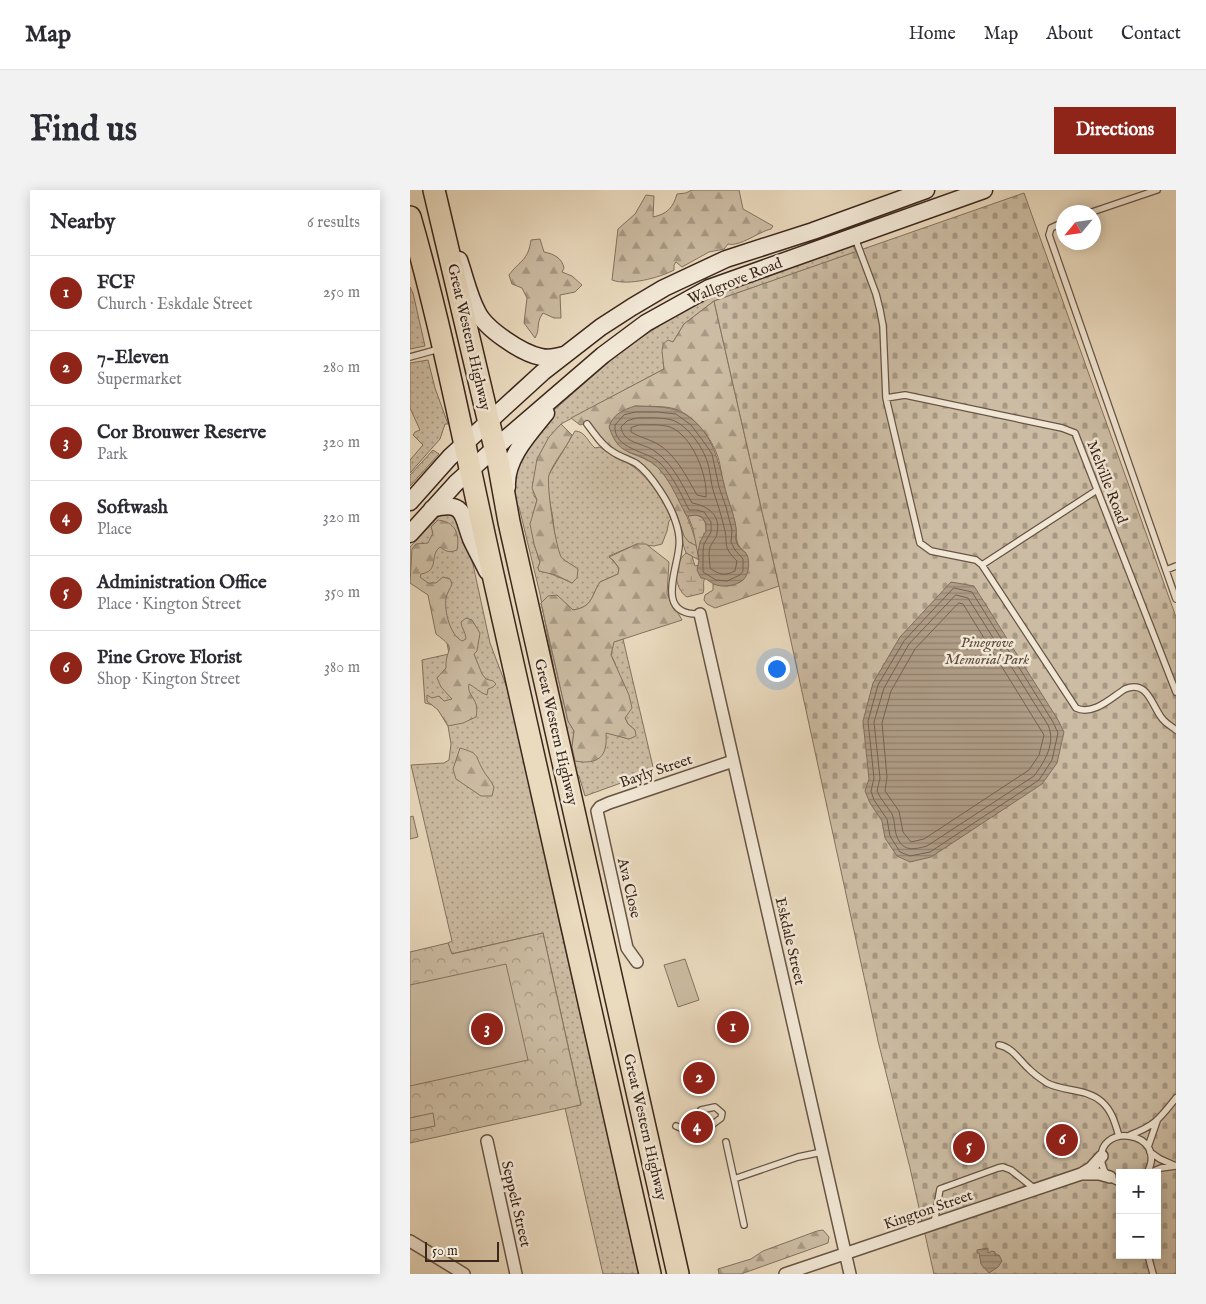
<!DOCTYPE html>
<html lang="en">
<head>
<meta charset="utf-8">
<style>
  :root { --surface:#fff; --page:#f2f2f3; --text:#2b2b33; --muted:#7c7c81; --line:#e1e1e2; --accent:#8f2418 }
  body { margin:0; font-family:"IM FELL English",serif; background:var(--page); color:var(--text) }
  .controls { position:absolute; right:15px; bottom:15px; display:grid; overflow:hidden; border-radius:0px; box-shadow:0 2px 12px #0003 }
  .controls button { width:45px; height:45px; display:grid; place-items:center; padding:0; border:0; border-bottom:1px solid var(--line); background:var(--surface); color:var(--text); font:25px sans-serif }
  .compass { position:absolute; left:646px; top:15px; width:45px; height:45px; border-radius:50%; background:var(--surface); box-shadow:0 2px 12px #0003; rotate:241deg }
  .scale { position:absolute; left:15px; bottom:12px; width:74px; box-sizing:border-box; padding-left:5px; border:2px solid #3c271d; border-top:0; font-size:14px; line-height:18px; white-space:nowrap; color:#3c271d; -webkit-text-stroke:4px #f1e7d5; paint-order:stroke }
  .you { position:absolute; left:366px; top:478px; width:18px; height:18px; margin:-12px; border:4px solid #fff; border-radius:50%; background:#1a73e8; box-shadow:0 0 0 8px #1a73e833 }
  .badge { display:grid; place-items:center; width:32px; height:32px; border-radius:50%; background:var(--accent); color:#fff; font-size:16px; font-weight:700 }
  .pin { position:absolute; translate:-50% -50%; border:2px solid #fff; box-shadow:0 1px 5px #0006 }
  .list { margin:0; padding:0; list-style:none }
  h2 { display:flex; justify-content:space-between; align-items:center; height:65px; margin:0; padding:0 20px; font-size:21px }
  h2 small { font-size:16px; font-weight:400; color:var(--muted) }
  .list li { display:grid; grid-template-columns:32px 1fr auto; gap:15px; align-items:center; box-sizing:border-box; height:75px; padding:0 20px; border-top:1px solid var(--line) }
  .list b { display:block; font-size:19px; white-space:nowrap }
  .list p { margin:0; font-size:16px; white-space:nowrap; color:var(--muted) }
  .list em { font-size:16px; font-style:normal; color:var(--muted) }
  .map { position:relative; flex:none; width:766px; height:1084px; overflow:hidden; border-radius:0px }
  header { display:flex; align-items:center; gap:30px; box-sizing:border-box; height:70px; padding:0 25px; background:var(--surface); border-bottom:1px solid var(--line) }
  header strong { font-size:24px }
  nav { display:flex; gap:28px; margin-inline-start:auto; font-size:18px }
  .intro { display:flex; align-items:center; justify-content:space-between; box-sizing:border-box; height:120px; padding:0 30px }
  h1 { margin:0; font-size:35px }
  .button { padding:12px 22px; border-radius:0px; background:var(--accent); color:#fff; font-size:18px; font-weight:700 }
  main { display:flex; gap:30px; padding:0 30px }
  aside { flex:1; background:var(--surface); border-radius:0px; box-shadow:0 2px 12px #0003 }
  .map>svg:first-child { display:block }
  .grass { fill:url(#grass-dots); stroke:#847260 }
  .forest { fill:url(#forest-firs); stroke:#847260 }
  .wetland { fill:url(#wetland-marsh); stroke:#847260 }
  .cemetery { fill:url(#cemetery-stones); stroke:#847260; fill-rule:evenodd }
  .park { fill:url(#park-crowns); stroke:#847260 }
  .pitch { fill:#ccbca3; stroke:#847260 }
  .water { fill:url(#water-rules); stroke:#816e5d }
  .lines { fill:none; stroke-linecap:round; stroke-linejoin:round }
  .shore { stroke:#766252; stroke-width:1 }
  .lane-casing { stroke:#685445; stroke-width:8 }
  .street-casing { stroke:#685445; stroke-width:14 }
  .secondary-casing { stroke:#3c271d; stroke-width:19 }
  .highway-casing { stroke:#3c271d; stroke-width:24 }
  .lane { stroke:#f1e7d5; stroke-width:5.5 }
  .street { stroke:#f1e7d5; stroke-width:11 }
  .secondary { stroke:#f1e7d5; stroke-width:16 }
  .highway { stroke:#eadabe; stroke-width:21 }
  .labels { text-anchor:middle; dominant-baseline:central; stroke-width:5; stroke-linejoin:round; paint-order:stroke }
  .street-label { font-size:15px; fill:#3c271d; stroke:#f1e7d5 }
  .park-label { font-size:15px; font-style:italic; fill:#604c3e; stroke:#f1e7d5 }
</style>
</head>
<body>
<header>
<strong>Map</strong>
<nav><a>Home</a><a>Map</a><a>About</a><a>Contact</a></nav>
</header>
<div class="intro"><h1>Find us</h1><a class="button">Directions</a></div>
<main>
<aside>
<h2>Nearby<small>6 results</small></h2>
<ul class="list">
<li><span class="badge">1</span><div><b>FCF</b><p>Church · Eskdale Street</p></div><em>250 m</em></li>
<li><span class="badge">2</span><div><b>7-Eleven</b><p>Supermarket</p></div><em>280 m</em></li>
<li><span class="badge">3</span><div><b>Cor Brouwer Reserve</b><p>Park</p></div><em>320 m</em></li>
<li><span class="badge">4</span><div><b>Softwash</b><p>Place</p></div><em>320 m</em></li>
<li><span class="badge">5</span><div><b>Administration Office</b><p>Place · Kington Street</p></div><em>350 m</em></li>
<li><span class="badge">6</span><div><b>Pine Grove Florist</b><p>Shop · Kington Street</p></div><em>380 m</em></li>
</ul>
</aside>
<div class="map">
<svg width="766" height="1084" viewBox="0 0 766 1084">
  <defs>
    <pattern id="grass-dots" width="8" height="8" patternUnits="userSpaceOnUse" patternTransform="scale(1.25)"><rect width="8" height="8" fill="#ccbca3"/><path d="M2 2h.1M6 6h.1" fill="none" stroke="#a79984" stroke-width="1.8" stroke-linecap="round"/></pattern>
    <pattern id="forest-firs" width="22" height="20" patternUnits="userSpaceOnUse" patternTransform="scale(1.25)"><rect width="22" height="20" fill="#ccbca3"/><path d="M5 1l3.5 6h-7zM16 11l3.5 6h-7z" fill="#a79984"/></pattern>
    <pattern id="wetland-marsh" width="20" height="14" patternUnits="userSpaceOnUse" patternTransform="scale(1.25)"><rect width="20" height="14" fill="#ccbca3"/><path d="M1 5h8M5 5V1M11 12h8M15 12V8" fill="none" stroke="#a79984"/></pattern>
    <pattern id="cemetery-stones" width="16" height="16" patternUnits="userSpaceOnUse" patternTransform="scale(1.25)"><rect width="16" height="16" fill="#ccbca3"/><path d="M2 7V4a2 2 0 0 1 4 0v3zM10 15v-3a2 2 0 0 1 4 0v3z" fill="#a79984"/></pattern>
    <pattern id="park-crowns" width="20" height="18" patternUnits="userSpaceOnUse" patternTransform="scale(1.25)"><rect width="20" height="18" fill="#ccbca3"/><path d="M2 6a3 3 0 1 1 6 0M12 15a3 3 0 1 1 6 0" fill="none" stroke="#a79984"/></pattern>
    <pattern id="water-rules" width="6" height="5" patternUnits="userSpaceOnUse" patternTransform="scale(1.25)"><rect width="6" height="5" fill="#af9d87"/><path d="M0 2.5h6" fill="none" stroke="#90806e"/></pattern>
  </defs>
  <rect width="100%" height="100%" fill="#eadabe"/>
  <filter id="stains"><feTurbulence type="fractalNoise" baseFrequency=".004" numOctaves="4"/><feColorMatrix values="0 0 0 0 .2 0 0 0 0 .09 0 0 0 0 .02 0 0 0 .5 -.17"/></filter>
  <radialGradient id="worn" r=".72"><stop offset=".6" stop-color="#630" stop-opacity="0"/><stop offset="1" stop-color="#630" stop-opacity=".3"/></radialGradient>
  <path class="grass" d="M442,54L446,62L304,111L274,134L263,152L254,172V179L151,234C126,262 127,271 124,306L127,310L124,321V354L130,372L128,378C139,384 150,387 162,393L168,379L151,368L146,357L143,329L138,302V286L165,241C175,241 178,252 185,258L190,257C199,264 209,267 218,273C237,285 253,308 261,329L259,331L257,341L252,354L244,356L227,354L199,366L209,378L208,384L190,392C181,406 183,417 163,420L147,406L131,413L158,531L164,541L162,557L196,542L219,549L225,540L218,534L215,528L205,473L201,465L203,452L213,449L244,581L175,606L169,586L162,579L130,404L109,317L107,315L103,298L104,275L110,273L114,268L111,264L143,221L196,174L223,153L255,132L280,117L310,103Z
    M0,97L3,103L15,156L0,159Z
    M18,170L25,198L38,234H35L30,249L0,283V270L13,255L3,245L5,242L10,240L0,218V173Z
    M23,260L29,264L0,296V285Z
    M42,324L54,333L80,453L103,514L150,735L229,1084H193L155,918L171,914L133,743L41,764L38,753L42,751L1,575L34,573L39,570L41,554L38,536L28,519L23,515L15,513L12,470L39,464L27,397L0,386V357L30,325Z
    M271,338C274,347 278,351 287,356L289,370L276,363L271,348Z"/>
  <path class="forest" d="M282,0H329L333,19L363,36L361,39C348,42 330,57 318,54L314,59L299,62L272,77L266,72L264,75V80C249,88 218,96 202,90L208,39L225,24L236,5L244,6L243,27C257,24 263,18 267,4L276,3Z
    M130,49L134,62C144,64 152,68 154,78L152,82L162,86L172,95L165,102L150,105L151,128H144L133,123C125,134 131,138 125,148L114,133L117,108L112,98L102,94L99,85C110,70 118,71 121,50Z
    M304,111L369,396L305,418L297,414L294,410L295,405L303,400V394L317,396L333,390L336,363C323,353 328,347 325,333C322,320 317,308 314,296C311,285 311,273 306,262C300,246 283,226 268,220C256,215 238,217 225,216L218,262C227,266 238,269 246,276C264,293 281,332 287,356L279,352L274,346L267,325L241,283L227,272L200,257L191,249L180,232L170,235L161,228L254,179L252,161L253,154L258,150L263,152L274,134Z
    M151,234L162,245C156,259 144,271 139,285C136,294 146,362 152,368C156,372 163,375 168,379L167,388L162,393L146,385L129,381L128,378L130,372L124,354L120,334L127,310L122,298L127,269L139,247Z
    M28,330C45,332 50,343 47,360C39,363 37,362 30,357C19,365 30,381 11,384L10,387L18,393H26L33,387L40,389L42,394C40,399 37,403 36,408C34,421 40,445 52,451L56,449C56,442 51,438 51,432L56,428L62,430L70,443L67,461L64,464L72,484L76,489L83,491L86,494L83,497L78,499L77,505C70,503 65,497 59,494C57,502 63,506 66,514C67,518 67,523 66,527L53,533L38,536L28,520L17,511V505L22,508L29,506L34,511L42,509L31,497L27,488L36,478C35,456 49,461 26,444L18,405L0,393L2,359L6,354L18,353L23,343L21,337Z
    M227,354H236L259,372L257,404L272,430L204,452L201,465L219,505L222,518L215,528L218,534L225,540L226,546L219,549L196,543C198,567 188,575 165,571L162,557L164,541L158,531L131,413L138,406L147,405L163,420C183,417 181,406 190,392L208,384L209,378L203,370L199,367Z
    M50,558C70,564 64,564 73,580C76,586 81,590 84,597L82,606H71L46,589L43,579Z
    M413,1040L419,1047L418,1053L331,1084H309L308,1079L341,1069L353,1061L407,1041Z"/>
  <path class="wetland" d="M286,325C295,328 296,332 296,341L326,344V350L329,358L289,370L283,339L278,326Z
    M276,363L282,366L285,376L289,375L287,377L295,388C292,393 295,398 293,403L277,407C263,398 263,373 276,363Z"/>
  <path class="cemetery" d="M614,3L766,427V1084H524L500,978L468,851L369,396L304,111ZM710,983H747V1065H710Z"/>
  <path class="park" d="M133,743L171,915L0,953V762L38,753L42,764Z"/>
  <path class="pitch" d="M3,626L8,647L0,649V627Z
    M275,769L289,810L268,817L254,775Z
    M96,774L118,870L0,896V795Z
    M23,923L25,936L0,941V928Z"/>
  <path class="water" d="M225,216C248,217 265,215 283,230C303,247 308,270 314,294C317,309 324,323 326,338C327,342 325,346 326,350C327,358 333,359 337,365C340,371 339,385 333,390C326,396 312,398 304,394C299,392 297,388 291,388L287,380L289,370L288,362L290,352L296,341V333L292,327L286,325L278,326L276,325C267,308 259,287 245,275C225,258 210,270 199,237C203,224 213,220 225,216Z
    M541,392L564,396L648,530L654,542L647,573L632,594L521,667L500,672L487,666L475,648L472,631L460,613L455,601L459,589L453,531L463,493L490,447Z
    M578,1058V1063L582,1061L585,1062V1065H589L592,1071L588,1077L579,1083L571,1074L569,1063H567V1060Z"/>
  <g class="lines">
    <path class="shore" d="M226,222H247L266,224L281,235L296,255L302,264L309,297L316,317L322,340L321,352L325,360L333,369V381L330,385L317,391L306,390L293,382V361L294,354L301,342V332L294,322L287,320H279C271,304 263,286 250,273C237,260 203,260 205,235L214,225Z
      M227,228C238,228 251,227 262,230C275,234 290,253 295,266C300,276 300,288 303,300C307,312 311,324 314,337C319,355 311,355 327,371L325,381C315,386 309,385 300,378C300,372 298,363 300,357C302,352 307,348 307,343C311,325 298,316 282,313C272,294 262,272 243,260C232,253 213,253 211,237L217,231Z
      M229,235C238,235 251,234 260,237C282,245 298,286 296,307L287,305C276,286 266,264 246,253C238,249 229,247 221,242V238Z
      M544,398L562,402L643,532L648,543L642,570L629,590L520,662L500,666L490,662L480,646L477,629L464,610L461,601L464,588L458,531L468,495L494,451Z
      M546,405L558,408L638,535C646,553 635,571 624,586L517,656C502,660 492,662 486,644C484,637 485,630 482,624C477,616 471,610 467,601L470,588L464,532L474,498L499,454Z
      M549,413L553,414L634,545L629,565L619,580L514,649L501,652L493,642L489,621L475,601L477,587L472,533L481,501L505,459Z"/>
    <g class="lane-casing">
      <path id="lane" d="M682,22L747,0
        M654,32L641,38L639,45L766,409
        M445,48L466,104L470,120L473,136L476,208L510,353L521,361L566,370L572,375L666,518C683,526 701,508 715,499C737,490 741,513 751,527C755,533 761,536 766,540
        M0,167L29,159
        M476,208L495,205L652,238L665,243L766,502
        M177,234C185,244 192,256 203,262C210,267 219,269 227,274C241,284 260,314 265,330C268,338 270,348 269,357C267,381 245,426 290,424
        M572,375L687,300
        M756,380L766,376
        M589,855C602,857 610,871 619,879C624,884 631,889 637,893C655,902 676,898 692,912C702,921 705,933 709,946
        M291,920L305,917L312,923L311,928L303,934L295,935
        M266,936L273,939L280,938
        M720,945C746,935 750,928 766,908
        M316,952L334,1035
        M738,957L747,931
        M740,962L750,969L766,976
        M739,983L751,978L766,976
        M324,989L388,967L412,962
        M710,993C701,990 694,984 692,974C683,931 760,940 737,983
        M524,1034L530,999L588,978L593,977L601,980L625,999
        M738,1065L743,1084"/>
    </g>
    <g class="street-casing">
      <path id="street" d="M290,424L440,1084
        M227,772L217,758L187,621L190,617L199,613L323,571
        M77,951L106,1084
        M673,984H689L700,987
        M0,1051L54,1084
        M375,1084L671,984L681,978L692,966"/>
    </g>
    <g class="secondary-casing">
      <path id="secondary" d="M49,70C55,87 59,106 67,121C75,139 112,163 131,167C139,169 147,167 154,165
        M97,297C95,269 119,244 136,223
        M0,312L40,267L133,182L191,137L222,117L254,98L316,69L403,41L516,0
        M22,319C55,310 52,325 61,349C66,360 72,370 77,381
        M0,344L46,293L85,258L193,165L236,133L299,98L574,0"/>
    </g>
    <g class="highway-casing">
      <path id="highway" d="M24,0L88,271L99,332L268,1084
        M0,27C35,149 58,274 86,398C137,627 189,855 240,1084"/>
    </g>
    <use href="#lane" class="lane"/>
    <use href="#street" class="street"/>
    <use href="#secondary" class="secondary"/>
    <use href="#highway" class="highway"/>
  </g>
  <g class="labels">
    <g class="street-label">
      <text transform="translate(325 91) rotate(-22)">Wallgrove Road</text>
      <text transform="translate(59 147) rotate(77)">Great Western Highway</text>
      <text transform="translate(697 292) rotate(69)">Melville Road</text>
      <text transform="translate(146 542) rotate(77)">Great Western Highway</text>
      <text transform="translate(246 581) rotate(-19)">Bayly Street</text>
      <text transform="translate(219 698) rotate(77)">Ava Close</text>
      <text transform="translate(380 751) rotate(77)">Eskdale Street</text>
      <text transform="translate(235 937) rotate(77)">Great Western Highway</text>
      <text transform="translate(106 1014) rotate(77)">Seppelt Street</text>
      <text transform="translate(518 1020) rotate(-19)">Kington Street</text>
    </g>
    <g class="park-label">
      <text x="577" y="452">Pinegrove<tspan x="577" dy="17">Memorial Park</tspan></text>
    </g>
  </g>
  <rect width="100%" height="100%" filter="url(#stains)"/>
  <rect width="100%" height="100%" fill="url(#worn)"/>
</svg>
<div class="controls">
<button>+</button>
<button>−</button>
</div>
<svg class="compass" viewBox="-18 -18 36 36"><path d="M0-13l5 13h-10z" fill="#e53935"/><path d="M0 13l5-13h-10z" fill="#7c7c81"/></svg>
<div class="scale">50 m</div>
<div class="you"></div>
<div class="pin badge" style="left:323px;top:837px">1</div>
<div class="pin badge" style="left:289px;top:888px">2</div>
<div class="pin badge" style="left:77px;top:839px">3</div>
<div class="pin badge" style="left:287px;top:937px">4</div>
<div class="pin badge" style="left:559px;top:957px">5</div>
<div class="pin badge" style="left:652px;top:950px">6</div>
</div>
</main>
</body>
</html>
